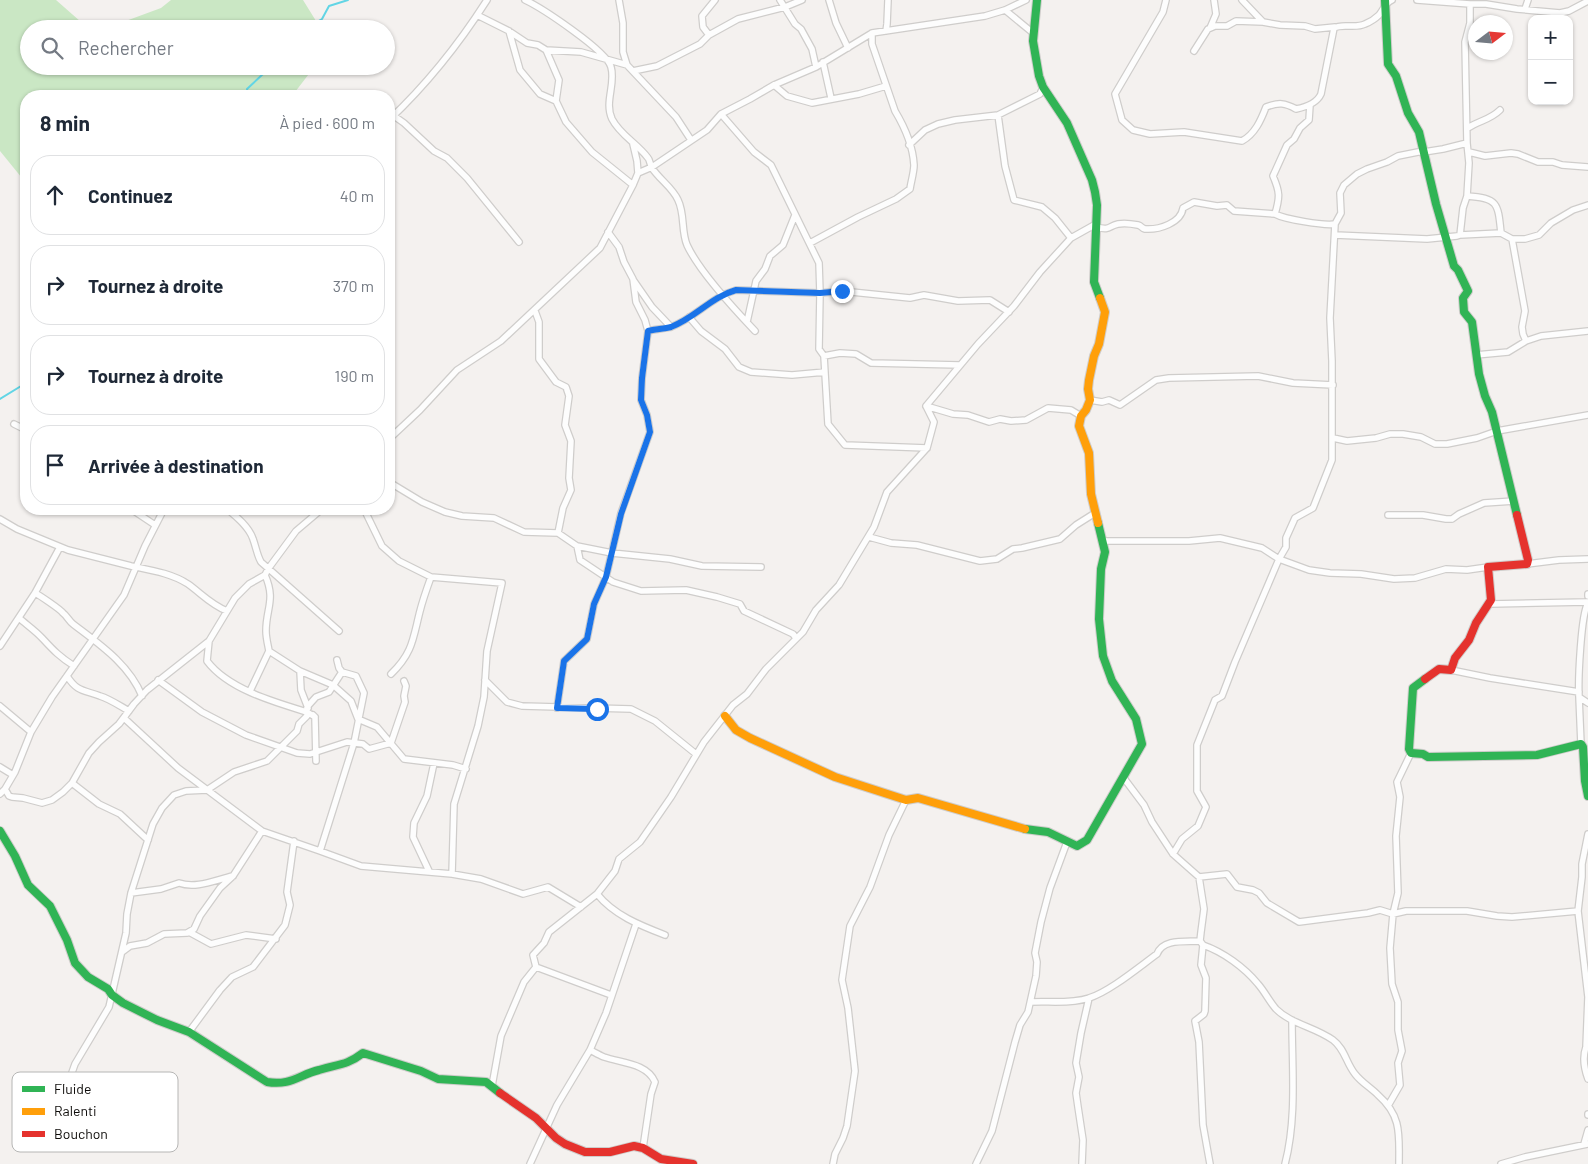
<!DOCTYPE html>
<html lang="fr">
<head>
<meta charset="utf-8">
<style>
  :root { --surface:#fff; --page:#f6f6f7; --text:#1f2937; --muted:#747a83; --line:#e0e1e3 }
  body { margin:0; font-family:Barlow,sans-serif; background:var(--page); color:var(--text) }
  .controls { position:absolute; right:15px; top:15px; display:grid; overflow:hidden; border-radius:10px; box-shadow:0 1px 4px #0004 }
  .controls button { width:45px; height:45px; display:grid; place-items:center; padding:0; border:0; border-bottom:1px solid var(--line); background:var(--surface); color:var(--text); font:25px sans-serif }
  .compass { position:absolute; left:1468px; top:15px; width:45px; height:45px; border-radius:50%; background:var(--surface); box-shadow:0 1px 4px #0004; rotate:74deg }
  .stop { position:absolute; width:15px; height:15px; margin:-11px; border:4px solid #1a73e8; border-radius:50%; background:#fff }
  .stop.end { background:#1a73e8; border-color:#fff; box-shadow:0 1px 5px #0008 }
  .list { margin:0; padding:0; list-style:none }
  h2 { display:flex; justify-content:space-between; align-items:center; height:65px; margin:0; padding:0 20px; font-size:21px }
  h2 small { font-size:16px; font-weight:400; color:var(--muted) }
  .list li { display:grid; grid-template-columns:32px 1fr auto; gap:15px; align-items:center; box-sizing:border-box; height:80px; margin:0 10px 10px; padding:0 10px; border:1px solid var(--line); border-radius:20px }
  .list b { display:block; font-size:19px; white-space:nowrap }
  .list em { font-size:16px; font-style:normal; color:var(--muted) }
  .icon { flex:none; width:28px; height:28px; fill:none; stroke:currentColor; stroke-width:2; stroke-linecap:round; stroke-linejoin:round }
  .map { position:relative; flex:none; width:1588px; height:1164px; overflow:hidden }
  .search { position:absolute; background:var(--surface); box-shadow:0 1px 4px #0004; left:20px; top:20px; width:375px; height:55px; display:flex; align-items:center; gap:12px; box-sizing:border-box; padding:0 18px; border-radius:28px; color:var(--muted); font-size:19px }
  .panel { position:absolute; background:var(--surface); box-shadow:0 1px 4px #0004; left:20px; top:90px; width:375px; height:425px; border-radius:20px }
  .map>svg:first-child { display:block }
  .green { fill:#cae7c4 }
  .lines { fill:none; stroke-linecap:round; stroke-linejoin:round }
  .stream { stroke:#62d5e5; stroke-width:2 }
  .street-casing { stroke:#cfcdcb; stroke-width:8 }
  .fast-casing { stroke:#cfcdcb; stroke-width:10 }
  .slow-casing { stroke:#cfcdcb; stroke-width:10 }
  .jam-casing { stroke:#cfcdcb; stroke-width:10 }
  .street { stroke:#fdfdfd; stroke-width:5.5 }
  .fast { stroke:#30b455; stroke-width:8 }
  .slow { stroke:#ff9f0a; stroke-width:8 }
  .jam { stroke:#e5322d; stroke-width:8 }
  .route { stroke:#1a73e8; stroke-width:6 }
  .key { fill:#fff; stroke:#b6b6b5; stroke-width:1 }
  .key-label { font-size:14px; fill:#0d0b09 }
</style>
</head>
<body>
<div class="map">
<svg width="1588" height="1164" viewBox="0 0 1588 1164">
  <rect width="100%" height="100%" fill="#f4f1ef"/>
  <path class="green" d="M0,0H56L89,29H29V66H315L292,96H26V183L0,151Z
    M171,0H303L321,29H104L161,8Z"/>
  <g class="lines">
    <path class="stream" d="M305,29L322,19L329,6L348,0
      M246,96L248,95L247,89L263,74L282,72L284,66
      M0,399L26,383"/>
    <g class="street-casing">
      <path id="street" d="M525,0C542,8 607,51 611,67C616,84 604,102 612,119C620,135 637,143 648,158C650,160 650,165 652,168C659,179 673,188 678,200C685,214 681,231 687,245C699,271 735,310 755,331
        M619,0L623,23V52L627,65
        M780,0L795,24L801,29L812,49L816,67
        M829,0L836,23L848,48
        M1166,0L1163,12L1115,94L1122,120L1133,130L1150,134L1184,132L1242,141C1255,134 1261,120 1266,107C1279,102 1285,103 1296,109C1306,107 1317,103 1321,94L1334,28C1342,23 1355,29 1365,24C1370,22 1376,18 1379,15C1384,9 1385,3 1392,0
        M1242,0L1263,22L1280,25L1305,26L1315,29L1335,27
        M1417,0L1470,4H1486L1517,9L1560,13L1569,11L1588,1
        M1525,9L1528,0
        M1005,10L1033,33
        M477,15L509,31L527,43L538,45L546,50L581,52L627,65L676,117L691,140
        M1210,28L1216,14L1214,0
        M509,31L520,70L540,94L556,101
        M886,31L887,24L888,0
        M709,35L703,27L702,16L715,0
        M546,50L559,80L556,101L566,122L592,152L633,185
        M1194,51L1208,29L1215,26H1227L1236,21L1263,22
        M823,62L831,98
        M633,71L657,66L700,44L709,35L738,19L785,7L802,0
        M774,85L787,96L812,103L859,94L886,86
        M721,114L754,152L771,165L819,263L820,293L819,349L824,356L828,424L845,445L927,448
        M998,115L1005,166L1014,200L1042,207L1055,218L1071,238
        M394,116L404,123L434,151L447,158L467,178L519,242
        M389,120C426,85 459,44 487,0
        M1468,128C1480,120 1490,120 1500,110
        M1467,143L1469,163L1467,196C1498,198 1498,203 1501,233
        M633,144L637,161L638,173
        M909,145L925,130L938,124L955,120L998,115L1040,94L1043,87
        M1469,152L1485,156L1511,153L1518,154L1538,162H1553L1562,165L1588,167
        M1275,214C1280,197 1280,192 1273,176L1287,145L1294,139L1300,128L1309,120L1310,105
        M1096,227C1111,231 1108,226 1118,224C1123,223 1133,224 1138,225C1142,226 1141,228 1145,229C1159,230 1181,223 1183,208L1194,202L1217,206L1227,205L1234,211L1275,214C1284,219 1324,226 1335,224L1341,213L1340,193L1344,185L1357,174L1367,169L1387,162L1398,156L1418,152H1424L1443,149L1467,143L1465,42L1470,23V4
        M1335,235L1427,239L1457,236L1460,235L1463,208L1467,196
        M1460,235L1501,233L1512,239H1525L1539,235L1551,223L1573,210L1588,205
        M1512,239L1525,311L1522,327L1523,334L1526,341
        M810,243L858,217L896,199L910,189C911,182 914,172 914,165C913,147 904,126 895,111L872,44V33
        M634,281L652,307L671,327
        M535,311L539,322V359L556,382L566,387L569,396L565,425L571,441L569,478L571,490L563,508L558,533
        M689,317L701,331L725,349L739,367L751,372L792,375L825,372
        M747,322L756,281L765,269L770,256L783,245L795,215
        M648,331C655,329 664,329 671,327C695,318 711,297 736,290L820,293L842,291L910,298L924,295L958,301L990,300L1009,312
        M1476,355L1508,352L1526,341L1541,336L1588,331
        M824,356L840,353L856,354L871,363L960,365
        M1090,400L1102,402L1109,400L1120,405L1156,380L1169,378L1258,376L1293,383L1333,385
        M926,406L953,414L968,415L989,422L1000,419L1011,421L1026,420L1048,408L1071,410L1081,416
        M14,424L26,430
        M1333,438L1347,441L1376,438L1390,434H1403L1421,437L1435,444H1447L1477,438L1497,431L1588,415
        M389,439L420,410L457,370L501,341L600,248L633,185L638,173L652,167L707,130L721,114L750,99L774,85L816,67L872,33L985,16L1005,10L1026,0
        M389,482L422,502L445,512L462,516L494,518L524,532L558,533L577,546L612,553L670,559L702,566L761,567
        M131,509L155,525
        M227,509C237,517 249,527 253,539C256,547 257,555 261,562L339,631
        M364,509L382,546L399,561L431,577L502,583L487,651L484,697L478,726L454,804L452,874
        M1388,515H1423L1446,519H1452L1459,514L1484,503L1514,501
        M0,519L17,529L68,550L131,566C150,570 171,573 188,584C202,594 210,604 227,611
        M869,537L891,543L917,545L980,561L997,559L1013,549L1022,548L1060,539L1076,525L1095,513
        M1103,541H1189L1220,538L1262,548L1279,559L1309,570L1330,573L1361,574L1394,579L1415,578L1446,569L1467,570L1488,567
        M577,546L580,560L613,582L641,591L686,590L717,597L740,604L744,611L793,634L796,638
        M1527,564L1559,560L1588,559
        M265,575C276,600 266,608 266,631C266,638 268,645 269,651L300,671L333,685L351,701L358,719L377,727L404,759L453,765L466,769
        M35,593C39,595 60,609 63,613C67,616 69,621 73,624C99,644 129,664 142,696
        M1588,594V596
        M1588,603C1581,614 1578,680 1579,697L1588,703
        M1490,604L1587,602
        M19,618C27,625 36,631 43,639C54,651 60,657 74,666
        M209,641L207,661C228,689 274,702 307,712L315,717
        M0,646L35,593L60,547
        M1451,670L1490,678L1579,692
        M300,671L301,690L308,708
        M391,674C413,653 413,638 420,611C423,599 427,588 431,577
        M67,676C77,692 84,690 100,696C110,699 120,706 129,711
        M158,680L202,712L246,735L297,753L310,754L347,742L363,744L369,749L391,743L405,702L404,696L406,686L404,681
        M485,680L507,702L522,706L631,709L655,721L696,754
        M250,691L269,651
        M1579,697L1581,744
        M0,706L31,732
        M557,708L564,661L587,639L594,604L606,577L621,513L650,432L647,415L641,400L642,378L648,331L645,320L636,302L633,279L624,262L619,247L608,232
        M313,715L315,717L316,761
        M124,718L178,768L262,831
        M0,767L13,775
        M1123,777L1144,805L1152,822L1173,854L1199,877L1204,909L1201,932L1200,941L1203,945C1223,952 1244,967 1258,984C1265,992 1269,1001 1276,1009C1291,1024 1315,1027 1333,1040C1345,1049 1346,1063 1355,1074C1361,1082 1371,1088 1378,1095C1402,1116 1399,1135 1399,1164
        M72,783L99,804L120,814L148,840
        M5,789L9,796L12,797L23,798L42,803L52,800L63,792L72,783L89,753L99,742L119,724L134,704L147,690L209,641L235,598L249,584L265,575L268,569L296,531L322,509
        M0,794L5,789L15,772L31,732L52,697L124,595L145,546L164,509
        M1588,834L1582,864V877L1578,911L1588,997L1586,1047C1582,1058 1584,1068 1588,1079
        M320,851L361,866L452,874L481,879L523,894L548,887L581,907
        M1173,854L1182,839L1198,826L1206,807L1197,791V745L1215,700L1222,696L1235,662L1279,559L1286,547V538L1295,518L1313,508L1332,460V361L1330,318L1335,224
        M429,871L413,837L414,823L427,796L434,763
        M1199,877L1227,874L1237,887L1253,890L1259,893L1267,903L1299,922L1368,913L1380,910L1393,914L1406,911H1467L1497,916L1512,917L1578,911
        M131,893L161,889L179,883C196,889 215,880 233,876
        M597,894C614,915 639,925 665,935
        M189,932L211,944L246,935L276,939
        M1203,945L1201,965L1206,978L1205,1011L1204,1014L1195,1021L1199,1042L1203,1125L1210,1164
        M122,952L130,946L147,943L164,934L187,933L194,929L200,916L220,888L233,876L262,831L320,851L354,743L364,693L356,676L342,672
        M536,967L611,995
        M1031,1002C1049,1001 1071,1004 1089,998C1109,992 1139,967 1157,954C1163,938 1186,942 1200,941
        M189,1032L220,990L232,977L253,967L285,925L290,905L287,892L294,841
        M590,1050C594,1052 599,1055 604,1057C621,1063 647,1063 655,1082L651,1094L643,1148
        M492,1086L501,1036L524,982L536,967L533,955L544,943L549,932L597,894L615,871L619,859L640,842L671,797L704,742L733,705L747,694L766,669L803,632L816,610L839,585L874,527L887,492L927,448L934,422L926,406L978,344L1014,306L1040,272L1071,238L1096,224
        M64,1095L75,1064L109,1007L126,933L127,914L131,893L153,824L162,808L174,795L186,791L207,790L234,772L267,761L297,731L299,724L307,716V707L316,697L329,692L342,672L339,668L337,660
        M1389,1104L1400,1085L1398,1063L1402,1051L1398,1030V1002L1392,984L1390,948L1393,914L1398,893L1396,836L1400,797L1397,782L1411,753
        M1588,1114V1115
        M1584,1144L1588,1130
        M530,1164L557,1105L590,1050L606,1013L636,924
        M833,1164L835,1154L843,1138L847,1126L855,1071L848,1008L842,980L850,926L870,887L889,835L906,800
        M976,1164L992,1131L1015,1042L1020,1025L1028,1012L1036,976L1037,962L1035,953L1041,922L1050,888L1067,842
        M1082,1164L1083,1140L1078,1107L1076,1093L1079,1077L1076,1063L1081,1033L1089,998
        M1285,1164C1297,1118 1292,1067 1292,1020
        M1501,1164L1525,1157L1588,1144"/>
    </g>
    <g class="fast-casing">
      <path id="fast" d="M1037,0L1033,41L1039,76L1043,87L1067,123L1092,180L1095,192L1097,205L1094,282L1100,298
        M1385,0L1388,64L1396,76L1408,113L1419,132L1436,204L1454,266L1458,270L1468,291L1463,298L1464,312L1472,322L1479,374L1485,396L1492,412L1517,515
        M1425,679L1413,688L1409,749L1411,753L1423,754L1428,757L1537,755L1581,744L1583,747L1585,781L1588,796
        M1025,829L1048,832L1077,846L1087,840L1142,744L1136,719L1112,681L1103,656L1099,619L1101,569L1105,552L1098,523
        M0,831L15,856L28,885L50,906L67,940L75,963L88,977L108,989L112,995L123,1003L157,1020L189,1032L267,1082C290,1086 299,1075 319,1070C338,1064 346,1066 363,1053L421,1071L438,1079L486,1082L500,1093"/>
    </g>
    <g class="slow-casing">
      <path id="slow" d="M1098,523L1091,494L1089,453L1079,426L1081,416L1086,410L1090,400L1088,389L1089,380L1094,356L1099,344L1105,312L1100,298
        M725,716L736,730L750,738L835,777L906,800L918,798L1025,829"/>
    </g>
    <g class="jam-casing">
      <path id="jam" d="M1425,679L1439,669L1451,670L1455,658L1469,640L1476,623L1491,600L1488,567L1527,564L1528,560L1517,515
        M500,1093L536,1118L556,1138L565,1144L585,1152H610L634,1146L643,1148L661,1159L693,1164"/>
    </g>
    <use href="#street" class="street"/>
    <use href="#fast" class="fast"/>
    <use href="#slow" class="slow"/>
    <use href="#jam" class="jam"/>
  </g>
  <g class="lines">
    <path class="route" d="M597,709L557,708L564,661L587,639L594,604L606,577L621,514L650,432L647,415L641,400L642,378L648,331C655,329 664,329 671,327C695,318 711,297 736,290L820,293L842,291"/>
  </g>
  <rect x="12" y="1072" width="166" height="80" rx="8" class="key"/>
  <rect x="22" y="1086" width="23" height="6" fill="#30b455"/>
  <rect x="22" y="1108" width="23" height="7" fill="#ff9f0a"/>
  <rect x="22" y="1131" width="23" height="6" fill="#e5322d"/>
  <g class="key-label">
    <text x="54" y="1094">Fluide</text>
    <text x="54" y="1116">Ralenti</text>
    <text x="54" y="1139">Bouchon</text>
  </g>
</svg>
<div class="controls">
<button>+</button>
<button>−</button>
</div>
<svg class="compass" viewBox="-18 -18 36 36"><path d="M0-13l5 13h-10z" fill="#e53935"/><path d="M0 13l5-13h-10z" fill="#747a83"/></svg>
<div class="stop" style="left:597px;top:709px"></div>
<div class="stop end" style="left:842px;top:291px"></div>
<div class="search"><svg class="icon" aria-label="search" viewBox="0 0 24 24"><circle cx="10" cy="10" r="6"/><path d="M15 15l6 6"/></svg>Rechercher</div>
<section class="panel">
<h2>8 min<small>À pied · 600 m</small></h2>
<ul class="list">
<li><svg class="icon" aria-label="ahead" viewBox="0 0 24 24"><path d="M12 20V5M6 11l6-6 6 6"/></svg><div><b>Continuez</b></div><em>40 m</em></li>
<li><svg class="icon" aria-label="right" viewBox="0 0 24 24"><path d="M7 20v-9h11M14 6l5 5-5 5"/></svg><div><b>Tournez à droite</b></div><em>370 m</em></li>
<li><svg class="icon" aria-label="right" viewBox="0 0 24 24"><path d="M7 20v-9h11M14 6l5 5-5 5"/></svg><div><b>Tournez à droite</b></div><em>190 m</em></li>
<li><svg class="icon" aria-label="arrive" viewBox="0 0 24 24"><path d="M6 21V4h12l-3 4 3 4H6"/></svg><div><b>Arrivée à destination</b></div></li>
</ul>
</section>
</div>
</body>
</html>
